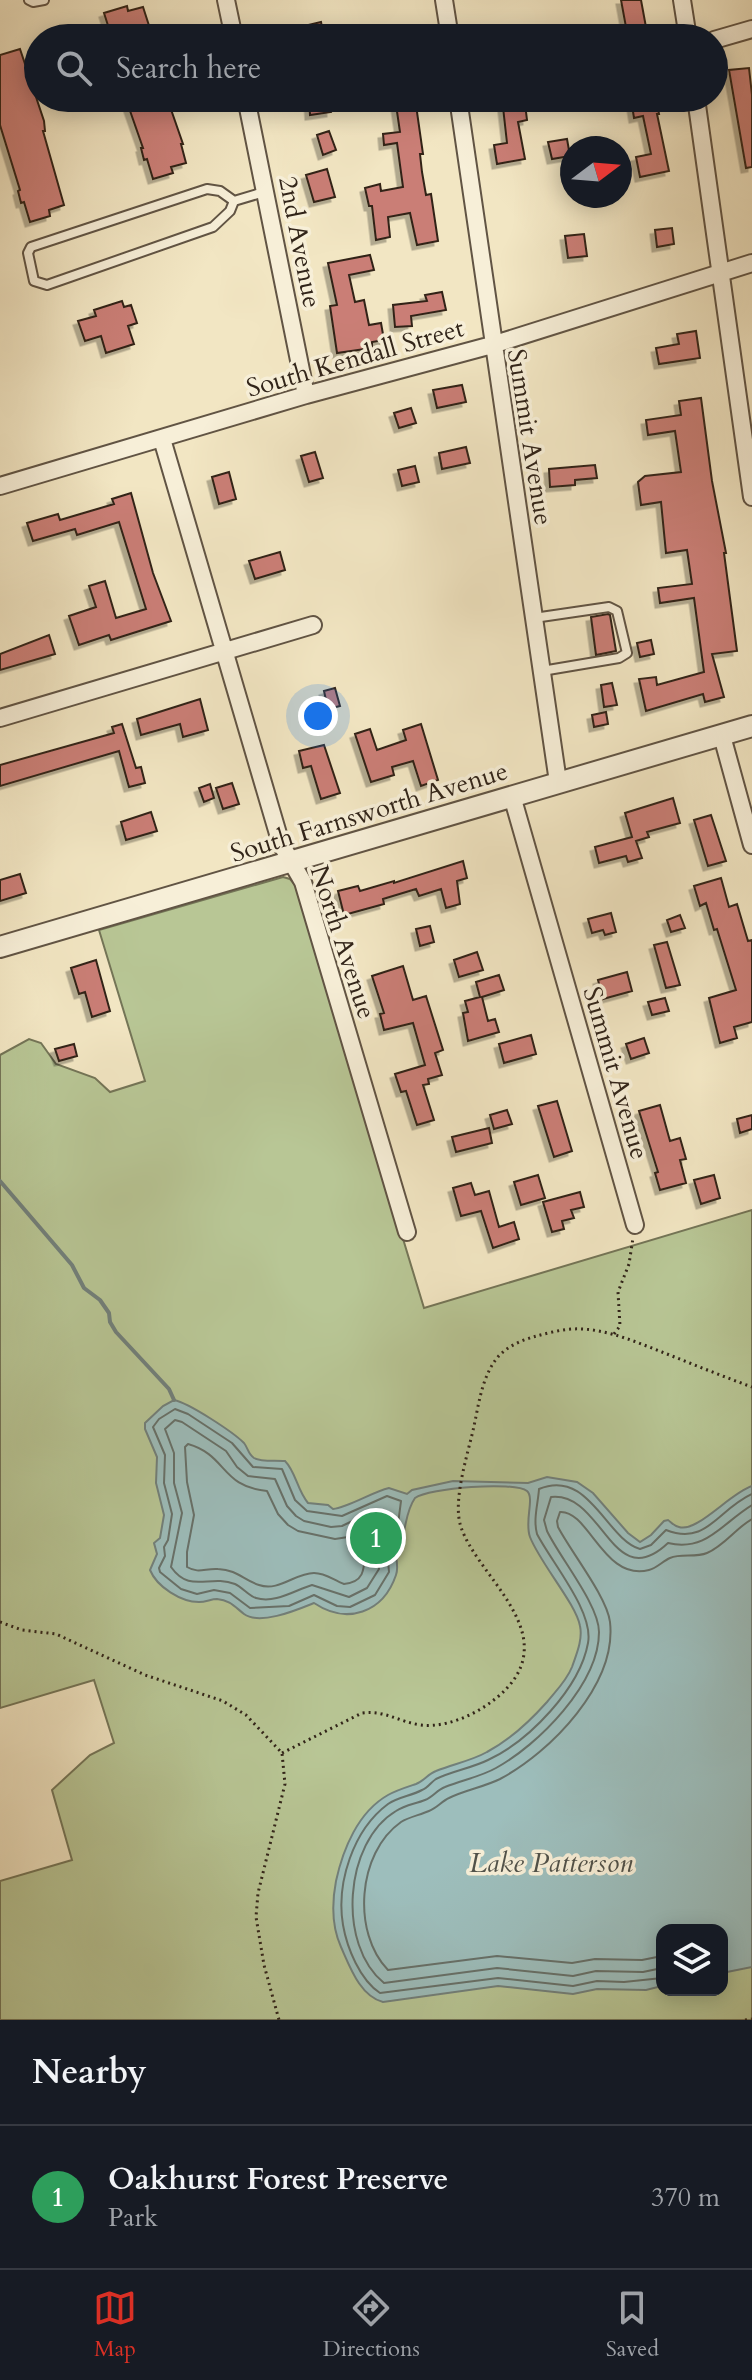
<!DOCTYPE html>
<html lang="en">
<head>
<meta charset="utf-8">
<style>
  :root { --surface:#171b24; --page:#242831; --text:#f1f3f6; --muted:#9ea1a6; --line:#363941; --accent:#d93025 }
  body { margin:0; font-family:Cardo,serif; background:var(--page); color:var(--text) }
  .controls { position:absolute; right:24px; bottom:24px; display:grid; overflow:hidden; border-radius:16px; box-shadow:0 4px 20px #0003 }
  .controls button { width:72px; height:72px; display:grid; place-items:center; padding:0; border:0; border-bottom:2px solid var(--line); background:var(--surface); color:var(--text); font:40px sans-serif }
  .compass { position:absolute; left:560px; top:136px; width:72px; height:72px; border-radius:50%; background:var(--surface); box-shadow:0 4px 20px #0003; rotate:74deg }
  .you { position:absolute; left:318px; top:716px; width:28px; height:28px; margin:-20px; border:6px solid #fff; border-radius:50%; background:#1a73e8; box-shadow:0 0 0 12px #1a73e833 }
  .badge { display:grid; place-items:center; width:52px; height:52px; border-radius:50%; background:var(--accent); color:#fff; font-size:26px; font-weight:700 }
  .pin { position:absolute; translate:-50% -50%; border:4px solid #fff; box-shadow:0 2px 8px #0006 }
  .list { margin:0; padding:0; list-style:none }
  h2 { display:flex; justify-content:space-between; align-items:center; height:104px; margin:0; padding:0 32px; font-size:34px }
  h2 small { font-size:26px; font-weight:400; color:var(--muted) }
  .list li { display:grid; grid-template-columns:52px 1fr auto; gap:24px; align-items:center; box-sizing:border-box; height:144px; padding:0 32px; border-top:2px solid var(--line) }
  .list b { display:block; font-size:30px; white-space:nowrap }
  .list p { margin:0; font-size:26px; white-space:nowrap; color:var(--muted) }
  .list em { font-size:26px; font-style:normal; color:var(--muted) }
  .icon { flex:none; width:44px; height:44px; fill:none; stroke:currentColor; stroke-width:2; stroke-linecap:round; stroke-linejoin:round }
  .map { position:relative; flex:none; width:752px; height:2020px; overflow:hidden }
  .search { position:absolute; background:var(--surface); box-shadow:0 4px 20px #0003; left:24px; right:24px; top:24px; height:88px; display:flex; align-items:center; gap:20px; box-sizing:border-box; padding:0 28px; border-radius:44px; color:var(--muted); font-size:30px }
  .sheet { height:248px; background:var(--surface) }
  nav { display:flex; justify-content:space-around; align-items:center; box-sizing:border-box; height:112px; border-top:2px solid var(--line); background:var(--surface); font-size:22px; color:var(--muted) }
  nav a { display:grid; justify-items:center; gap:4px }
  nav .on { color:var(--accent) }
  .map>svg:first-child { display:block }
  .green { fill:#b8c695; stroke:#747557; stroke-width:2; fill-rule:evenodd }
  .water { fill:#9dbebc; stroke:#72807b; stroke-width:2 }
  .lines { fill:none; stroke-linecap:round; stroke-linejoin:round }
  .shore { stroke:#67716a; stroke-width:2 }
  .stream { stroke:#72807b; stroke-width:4 }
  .building { fill:#ca7e76; stroke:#312419; stroke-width:2; filter:url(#shadow) }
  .service-casing { stroke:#615444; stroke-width:12 }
  .minor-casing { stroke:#615444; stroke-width:20 }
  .tertiary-casing { stroke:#615444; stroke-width:24 }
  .path { stroke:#312419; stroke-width:3; stroke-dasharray:2 4; stroke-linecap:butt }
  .service { stroke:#f7efd8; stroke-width:8 }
  .minor { stroke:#f7efd8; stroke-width:16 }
  .tertiary { stroke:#f7efd8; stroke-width:20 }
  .labels { text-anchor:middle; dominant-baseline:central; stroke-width:7; stroke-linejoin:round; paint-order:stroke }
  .street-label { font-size:26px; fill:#312419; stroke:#f7efd8 }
  .water-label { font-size:28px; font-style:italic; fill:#51524a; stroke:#f7efd8 }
</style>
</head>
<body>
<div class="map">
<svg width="752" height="2020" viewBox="0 0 752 2020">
  <defs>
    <filter id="shadow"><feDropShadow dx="-4.5" dy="4.5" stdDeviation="0" flood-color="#0004"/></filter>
  </defs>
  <rect width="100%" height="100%" fill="#f2e6c3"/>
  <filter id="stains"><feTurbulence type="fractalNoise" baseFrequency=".0025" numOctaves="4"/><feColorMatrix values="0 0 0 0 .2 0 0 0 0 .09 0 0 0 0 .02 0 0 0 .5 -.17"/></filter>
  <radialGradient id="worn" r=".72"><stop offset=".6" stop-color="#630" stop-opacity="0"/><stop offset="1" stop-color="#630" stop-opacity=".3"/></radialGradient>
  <path class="green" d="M283,877L290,879L296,886L424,1308L752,1210V2020H0V1881L72,1860L52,1790L90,1755L114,1743L94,1680L0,1708V1055L29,1039L41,1043L56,1064L95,1078L110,1092L145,1081L99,930ZM662,1930H722V1990H662Z"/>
  <path class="water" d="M174,1400C189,1403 233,1432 244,1443C248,1448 248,1454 254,1458C261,1462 276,1460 285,1461C296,1472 297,1490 308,1503L328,1505L333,1509C349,1507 372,1492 389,1488L407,1494L412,1490L453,1481L528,1483L547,1477L577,1482L593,1493L628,1533L640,1542L651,1535L664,1521L668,1520C671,1522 674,1526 679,1527C697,1533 730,1493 752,1486V1967L722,1973V1930H662V1986L646,1990L597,1989L573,1994L498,1986L383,2002C360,1996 350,1967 341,1947C332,1927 332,1902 336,1881C343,1849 358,1812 388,1795C397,1790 407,1787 416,1784C424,1781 428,1774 436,1771C453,1764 471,1761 487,1752C510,1740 530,1721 547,1702C556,1691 567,1680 572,1667C576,1655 583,1640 580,1626C576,1604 540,1563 530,1537C524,1521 535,1498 527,1491C514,1481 429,1488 415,1498C403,1515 408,1535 395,1550C396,1558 399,1567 396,1575C383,1613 347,1625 314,1603C299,1609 260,1626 244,1614C235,1607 230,1600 217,1599C211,1599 206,1602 199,1602C181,1602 157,1587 150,1570L157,1554L154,1543L160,1538L164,1515L156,1483L157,1457L145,1429V1423L163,1406Z"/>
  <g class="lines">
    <path class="shore" d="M175,1409L188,1414L232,1443L253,1467L282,1469L295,1500L307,1511L342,1516L387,1496L401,1501L397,1532L387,1549L389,1572L375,1595L350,1607L337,1606L314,1595L289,1606L250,1608L230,1593L214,1590L197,1594L181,1589L160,1572L159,1568L165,1556L164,1547L168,1540L172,1514L164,1483L165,1455L153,1427L159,1419Z
      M175,1420L182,1422L226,1451L237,1467L248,1476L275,1479L287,1506L296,1516L304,1521L331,1527L342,1526L363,1516L387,1511V1531L377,1548L379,1569L367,1588L349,1597L312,1585C295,1590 275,1604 256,1598C249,1596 242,1587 235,1584C209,1574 190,1594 171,1567L182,1513L174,1483V1453L165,1429Z
      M188,1444C227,1455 221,1487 267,1491L278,1514L288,1525L298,1531L335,1539L348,1537L368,1529C368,1536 365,1542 365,1549C364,1567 366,1582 344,1584C333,1580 326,1573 314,1573C295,1573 279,1592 259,1585C243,1580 238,1570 218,1569C205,1568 199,1574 187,1567V1552L194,1515L187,1482L185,1447Z
      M662,1956L642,1960L595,1959L572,1963L497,1956L388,1970C352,1933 357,1853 401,1822C409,1817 420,1815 429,1811C437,1808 442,1801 449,1798C465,1790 484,1787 500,1779C551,1752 617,1684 610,1622C607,1597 571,1552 558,1527L557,1521L560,1512C589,1510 604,1582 649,1570C657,1568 663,1561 670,1558C681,1553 695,1558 707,1553C724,1546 736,1528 752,1519
      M662,1968L643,1972L596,1971L573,1976L497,1968L384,1983C337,1945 344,1842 396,1811C405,1805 415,1804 425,1800C433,1797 437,1790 445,1787C462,1780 480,1777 496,1768C538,1745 599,1684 599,1632C599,1605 560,1558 547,1531L544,1520L551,1497C603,1491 612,1596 668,1543C707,1552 722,1523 752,1505
      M662,1978L624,1982L597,1981L573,1986L498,1978L380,1993C360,1980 347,1948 343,1925C336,1883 353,1830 388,1804C398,1797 411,1796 422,1790C428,1788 431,1782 436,1779C452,1771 472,1768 488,1760C529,1741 580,1688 588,1643C594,1612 552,1563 537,1534C533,1519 538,1504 539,1489C589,1468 606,1539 640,1549L651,1545L666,1530C707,1546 717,1510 752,1494"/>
    <path class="stream" d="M0,1181L72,1265L84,1288L100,1300L109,1313L110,1322L116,1332L169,1389L174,1400"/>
  </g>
  <path class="building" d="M621,0H641L648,38H625L623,28L626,27Z
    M127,6L128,11L143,7L153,38H112L104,13Z
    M321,22L324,38H303L300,27Z
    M20,49L44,121L45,131H43L64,205L49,210L50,216L30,222L24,202L21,203L18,191L20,190L0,125V55Z
    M749,68L752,95V167L746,168L729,70Z
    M128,98H167L183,144H181L186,163L171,167L173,173L153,179L147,159L144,160L141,148H143L128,105L130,104Z
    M309,98H329L331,112L310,115Z
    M395,98H415L423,154H420L422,172L426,195L431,194L438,241L417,245L410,213L388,217L390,237L376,240L372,206H369L365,188L380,184L381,191L403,187L397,143L384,145L383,134L400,132Z
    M656,98L659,114H657L669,171L640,177L636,157L651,154L643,116L634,118L631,99Z
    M525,104L527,120L518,122L525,159L497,164L494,145L507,143L503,107Z
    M329,131L336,150L323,155L317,135Z
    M567,139L570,156L552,159L548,142Z
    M327,169L335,197L314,202L306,175Z
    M672,228L674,244L657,247L655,230Z
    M584,234L587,256L568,258L565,236Z
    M370,255L374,270L349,275L355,302L364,300L369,325L381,323L384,340L372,342V348L337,353L330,306L337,305L328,263Z
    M442,292L446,310L411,316L412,326L395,327L393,305L427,301L425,295Z
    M122,301L124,307L131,305L137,323L128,326L134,344L106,353L101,336L85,341L78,321L96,316L94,310Z
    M696,331L700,358L659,364L656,348L679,344L677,334Z
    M462,385L466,402L437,408L433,390Z
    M701,398L712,481L726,553H724L737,651L712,654L724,697L705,702L703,694L646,711L639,679L656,677L657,685L704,672L694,598L660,603L658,588L692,584L687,550L666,553L661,502L641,505L638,482L645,476L681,472L675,431L648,435L646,420L681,415L679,401Z
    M411,408L416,423L399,428L394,413Z
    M466,447L470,463L442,469L439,453Z
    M315,452L323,478L309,482L301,456Z
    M595,465L597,478L575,480V485L550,487L549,469Z
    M415,466L419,482L402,486L398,470Z
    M229,472L236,499L219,504L212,477Z
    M131,493L153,573L171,621L111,640L109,635L79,645L69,616L96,607L89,586L105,581L116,618L146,609L119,522L77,535L75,529L33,541L27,523L58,514L60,520L114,504L112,499Z
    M280,552L285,570L255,579L249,561Z
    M608,614L610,615L616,651L596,655L591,617Z
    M49,635L55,654L0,670V654Z
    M651,640L654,654L640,657L637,643Z
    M612,683L617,705L604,707L601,685Z
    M335,688L340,706L328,709L324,691Z
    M200,699L208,730L183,737L180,724L141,735L137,719Z
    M606,712L608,724L594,727L592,715Z
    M122,724L136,768L141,767L145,783L129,787L119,751L0,786V765L114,733L112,727Z
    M421,724L438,780L421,786L413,761L392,767L394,775L371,782L355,734L370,729L377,750L406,740L403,730Z
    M324,745L340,793L321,799L311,766L303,768L299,751Z
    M232,783L239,804L223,809L216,788Z
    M210,784L214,798L204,802L199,788Z
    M673,798L680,823L647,832L649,837L636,841L642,858L628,862L626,856L599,863L595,847L632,837L625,813Z
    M151,812L157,831L126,840L121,822Z
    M711,815L726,861L708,866L694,820Z
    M463,861L467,878L457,881L460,904L446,908L441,889L419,896L416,889L383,899L384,904L344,915L338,891L358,886L360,891L394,881V883Z
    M20,874L26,893L0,901V880Z
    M721,878L729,907L737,904L748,941L752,940V1022L734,1027L737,1038L720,1043L709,998L736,990L717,929L714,930L706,903L700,906L694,886Z
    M611,913L616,932L605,935L603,930L592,933L588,919Z
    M680,915L685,928L671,932L667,920Z
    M430,926L434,942L420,946L416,929Z
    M667,942L680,985L666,988L654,945Z
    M477,952L483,970L459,977L454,960Z
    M96,960L110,1011L92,1017L85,992L79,994L71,968Z
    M403,966L413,1000L426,996L443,1050L435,1053L442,1075L428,1079L429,1084L423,1085L434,1120L417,1125L406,1091L401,1092L395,1074L425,1065L413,1023L384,1030L380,1014L384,1013L372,976Z
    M627,972L632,991L603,999L598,980Z
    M499,975L504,990L482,997L488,1021L495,1019L499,1032L468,1041L463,1013L468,1012L465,1001L480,997L476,982Z
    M665,998L669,1011L652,1015L648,1002Z
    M531,1035L536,1054L504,1063L499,1044Z
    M644,1038L649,1053L631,1059L626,1044Z
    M74,1044L77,1056L59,1061L55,1049Z
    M557,1101L572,1151L554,1157L538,1106Z
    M660,1105L670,1141L680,1138L686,1159L680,1160L686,1183L660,1190L655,1173L658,1172L639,1111Z
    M507,1110L512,1124L494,1129L490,1115Z
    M752,1115V1129L740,1133L737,1119Z
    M489,1128L492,1143L456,1152L452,1137Z
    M538,1175L545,1198L521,1205L514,1182Z
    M714,1175L720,1198L701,1204L694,1180Z
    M471,1183L475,1195L489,1191L499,1227L514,1222L519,1239L493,1248L481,1211L461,1216L453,1188Z
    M580,1192L584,1207L571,1210L574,1218L562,1221L564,1229L552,1232L543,1202Z"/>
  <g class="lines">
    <g class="service-casing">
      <path id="service" d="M29,0L33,2L44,0
        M234,201L220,191L207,189L31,247L28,253L34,281L47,285L213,227L230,211L234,201L264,192
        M534,618L609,607L617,611L627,653L619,658L542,671"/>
    </g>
    <g class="minor-casing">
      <path id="minor" d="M226,0L234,38
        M444,0L450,38
        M682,0L688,38
        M714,40L752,29
        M246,98L306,395
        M458,98L558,782
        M696,98L752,497
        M162,439L281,844L303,882L407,1232
        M0,486L306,395L492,345L752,263
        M0,718L313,625
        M722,736L752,845
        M512,796L635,1225"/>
    </g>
    <g class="tertiary-casing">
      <path id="tertiary" d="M0,947L752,726"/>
    </g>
    <path class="path" d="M614,1334L620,1326L618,1292L629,1264L633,1238
      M0,1622L22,1630L56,1634L145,1675L223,1701L246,1715L282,1753L285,1784L258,1893L256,1917L264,1965L279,2020
      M282,1753L362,1713C385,1710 399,1722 421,1725C453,1729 497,1705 515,1678C550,1624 476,1573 461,1527C452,1501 468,1454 474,1426C479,1403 482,1377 497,1358C506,1347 520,1341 533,1337C548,1333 565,1328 581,1329C609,1330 636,1342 662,1352C692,1364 722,1376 752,1387
      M745,2020L752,2019"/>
    <use href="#service" class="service"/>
    <use href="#minor" class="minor"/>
    <use href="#tertiary" class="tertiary"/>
  </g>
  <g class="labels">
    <g class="street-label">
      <text transform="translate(300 242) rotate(79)">2nd Avenue</text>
      <text transform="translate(355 358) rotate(-16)">South Kendall Street</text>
      <text transform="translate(530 437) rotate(81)">Summit Avenue</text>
      <text transform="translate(369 812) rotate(-17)">South Farnsworth Avenue</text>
      <text transform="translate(343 942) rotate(72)">North Avenue</text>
      <text transform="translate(616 1073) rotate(74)">Summit Avenue</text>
    </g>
    <g class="water-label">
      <text x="551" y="1863">Lake Patterson</text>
    </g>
  </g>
  <rect width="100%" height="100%" filter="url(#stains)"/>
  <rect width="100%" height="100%" fill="url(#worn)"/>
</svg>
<div class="controls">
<button><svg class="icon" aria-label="layers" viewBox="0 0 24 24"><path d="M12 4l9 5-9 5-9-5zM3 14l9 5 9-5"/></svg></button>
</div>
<svg class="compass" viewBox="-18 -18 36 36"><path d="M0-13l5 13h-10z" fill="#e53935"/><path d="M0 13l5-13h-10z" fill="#9ea1a6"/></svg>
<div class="you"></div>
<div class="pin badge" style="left:376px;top:1538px;background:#2e9e5b">1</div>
<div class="search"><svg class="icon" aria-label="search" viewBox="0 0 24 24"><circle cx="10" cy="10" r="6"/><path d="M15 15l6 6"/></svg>Search here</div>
</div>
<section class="sheet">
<h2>Nearby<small></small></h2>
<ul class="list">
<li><span class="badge" style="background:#2e9e5b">1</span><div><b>Oakhurst Forest Preserve</b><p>Park</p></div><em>370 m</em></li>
</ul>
</section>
<nav>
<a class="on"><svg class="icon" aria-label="map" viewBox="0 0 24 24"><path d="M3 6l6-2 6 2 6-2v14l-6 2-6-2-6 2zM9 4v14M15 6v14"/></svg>Map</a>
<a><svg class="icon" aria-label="directions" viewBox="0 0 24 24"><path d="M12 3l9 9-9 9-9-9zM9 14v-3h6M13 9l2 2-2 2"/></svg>Directions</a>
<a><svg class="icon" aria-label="saved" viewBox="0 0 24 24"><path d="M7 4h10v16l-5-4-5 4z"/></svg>Saved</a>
</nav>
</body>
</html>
